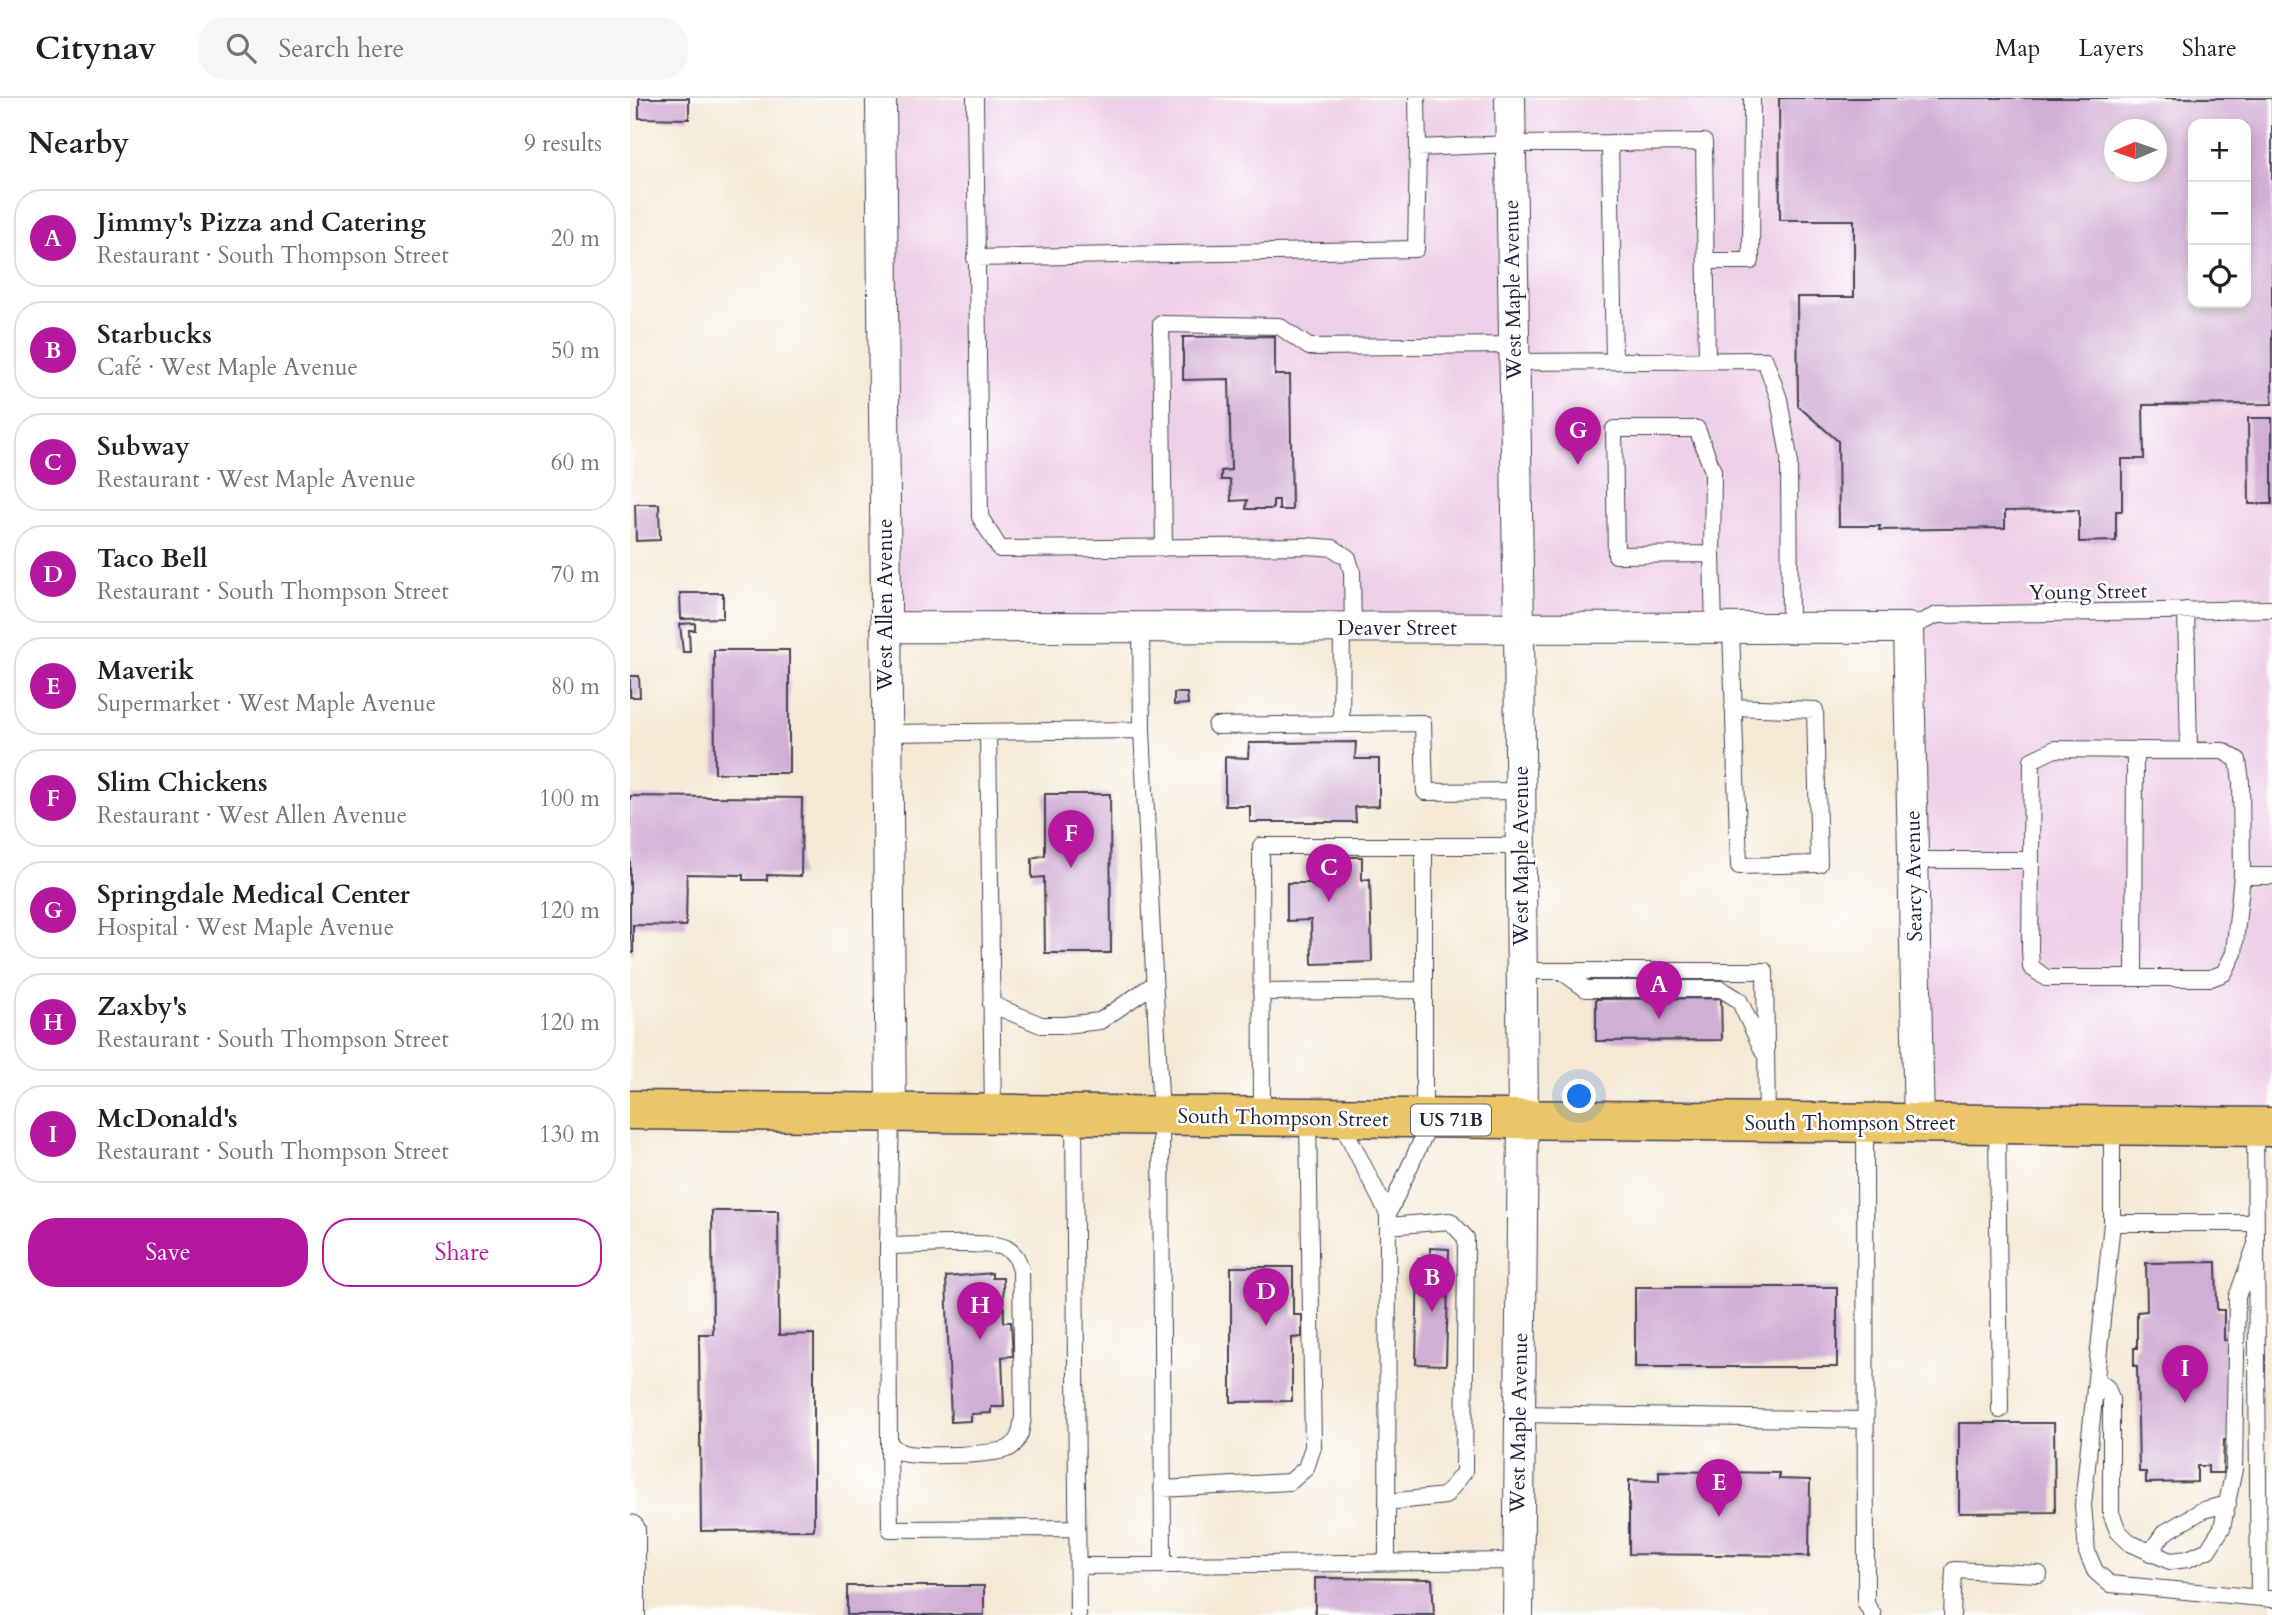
<!DOCTYPE html>
<html lang="en">
<head>
<meta charset="utf-8">
<style>
  :root { --surface:#fff; --page:#f6f6f6; --text:#202124; --muted:#757577; --line:#e0e0e0; --accent:#b5179e }
  body { margin:0; font-family:Cardo,serif; background:var(--page); color:var(--text) }
  .controls { position:absolute; right:21px; top:21px; display:grid; overflow:hidden; border-radius:14px; box-shadow:0 4px 10px #0003 }
  .controls button { width:63px; height:63px; display:grid; place-items:center; padding:0; border:0; border-bottom:2px solid var(--line); background:var(--surface); color:var(--text); font:35px sans-serif }
  .compass { position:absolute; left:1474px; top:21px; width:63px; height:63px; border-radius:50%; background:var(--surface); box-shadow:0 4px 10px #0003; rotate:268deg }
  .you { position:absolute; left:950px; top:999px; width:24px; height:24px; margin:-18px; border:5px solid #fff; border-radius:50%; background:#1a73e8; box-shadow:0 0 0 10px #1a73e833 }
  .badge { display:grid; place-items:center; width:46px; height:46px; border-radius:50%; background:var(--accent); color:#fff; font-size:23px; font-weight:700 }
  .pin { position:absolute; translate:-50% -58px; filter:drop-shadow(0 2px 4px #0008) }
  .pin::after { content:''; position:absolute; top:37px; width:24px; height:21px; background:inherit; clip-path:polygon(0 0,100% 0,50% 100%) }
  .list { margin:0; padding:0; list-style:none }
  h2 { display:flex; justify-content:space-between; align-items:center; height:91px; margin:0; padding:0 28px; font-size:30px }
  h2 small { font-size:23px; font-weight:400; color:var(--muted) }
  .list li { display:grid; grid-template-columns:46px 1fr auto; gap:21px; align-items:center; box-sizing:border-box; height:98px; margin:0 14px 14px; padding:0 14px; border:2px solid var(--line); border-radius:28px }
  .list b { display:block; font-size:26px; white-space:nowrap }
  .list p { margin:0; font-size:23px; white-space:nowrap; color:var(--muted) }
  .list em { font-size:23px; font-style:normal; color:var(--muted) }
  .actions { display:flex; gap:14px; padding:21px 28px }
  .actions a { flex:1; padding:16px 0; border:2px solid var(--accent); border-radius:28px; text-align:center; font-size:24px; color:var(--accent) }
  .actions .main { background:var(--accent); color:#fff }
  .icon { flex:none; width:38px; height:38px; fill:none; stroke:currentColor; stroke-width:2; stroke-linecap:round; stroke-linejoin:round }
  .map { position:relative; flex:none; width:1642px; height:1517px; overflow:hidden }
  header { display:flex; align-items:center; gap:42px; box-sizing:border-box; height:98px; padding:0 35px; background:var(--surface); border-bottom:2px solid var(--line) }
  header strong { font-size:33px }
  nav { display:flex; gap:38px; margin-inline-start:auto; font-size:24px }
  .search { width:490px; height:63px; background:var(--page); display:flex; align-items:center; gap:18px; box-sizing:border-box; padding:0 24px; border-radius:28px; color:var(--muted); font-size:26px }
  main { display:flex }
  aside { flex:1; background:var(--surface) }
  .map>svg:first-child { display:block }
  .built { fill:#eed0e8; fill-rule:evenodd }
  .building { fill:#d1aed4; fill-rule:evenodd }
  .lines { fill:none; stroke-linecap:round; stroke-linejoin:round }
  .service-casing { stroke:#424052; stroke-width:18 }
  .minor-casing { stroke:#424052; stroke-width:32 }
  .primary-casing { stroke:#424052; stroke-width:41 }
  .service { stroke:#fff; stroke-width:16 }
  .minor { stroke:#fff; stroke-width:30 }
  .primary { stroke:#edc569; stroke-width:38 }
  .labels { text-anchor:middle; dominant-baseline:central; stroke-width:5; stroke-linejoin:round; paint-order:stroke }
  .shield { fill:#fff; stroke:#646476; stroke-width:2 }
  .shield-label { font-size:19px; font-weight:bold; fill:#22223b }
  .street-label { font-size:21px; fill:#22223b; stroke:#fff }
</style>
</head>
<body>
<header>
<strong>Citynav</strong>
<div class="search"><svg class="icon" aria-label="search" viewBox="0 0 24 24"><circle cx="10" cy="10" r="6"/><path d="M15 15l6 6"/></svg>Search here</div>
<nav><a>Map</a><a>Layers</a><a>Share</a></nav>
</header>
<main>
<aside>
<h2>Nearby<small>9 results</small></h2>
<ul class="list">
<li><span class="badge">A</span><div><b>Jimmy's Pizza and Catering</b><p>Restaurant · South Thompson Street</p></div><em>20 m</em></li>
<li><span class="badge">B</span><div><b>Starbucks</b><p>Café · West Maple Avenue</p></div><em>50 m</em></li>
<li><span class="badge">C</span><div><b>Subway</b><p>Restaurant · West Maple Avenue</p></div><em>60 m</em></li>
<li><span class="badge">D</span><div><b>Taco Bell</b><p>Restaurant · South Thompson Street</p></div><em>70 m</em></li>
<li><span class="badge">E</span><div><b>Maverik</b><p>Supermarket · West Maple Avenue</p></div><em>80 m</em></li>
<li><span class="badge">F</span><div><b>Slim Chickens</b><p>Restaurant · West Allen Avenue</p></div><em>100 m</em></li>
<li><span class="badge">G</span><div><b>Springdale Medical Center</b><p>Hospital · West Maple Avenue</p></div><em>120 m</em></li>
<li><span class="badge">H</span><div><b>Zaxby's</b><p>Restaurant · South Thompson Street</p></div><em>120 m</em></li>
<li><span class="badge">I</span><div><b>McDonald's</b><p>Restaurant · South Thompson Street</p></div><em>130 m</em></li>
</ul>
<div class="actions"><a class="main">Save</a><a>Share</a></div>
</aside>
<div class="map">
<svg width="1642" height="1517" viewBox="0 0 1642 1517">
  <rect width="100%" height="100%" fill="#fff"/>
  <filter id="ink" filterUnits="userSpaceOnUse"><feTurbulence type="fractalNoise" baseFrequency=".0143" numOctaves="2"/><feDisplacementMap in="SourceGraphic" scale="14" xChannelSelector="R" yChannelSelector="G"/><feConvolveMatrix kernelMatrix="1 2 1 2 8 2 1 2 1" color-interpolation-filters="sRGB"/></filter>
  <filter id="wash" filterUnits="userSpaceOnUse"><feTurbulence type="fractalNoise" baseFrequency=".00686" numOctaves="4" result="noise"/><feDisplacementMap in="SourceGraphic" scale="28" xChannelSelector="R" yChannelSelector="G"/><feGaussianBlur stdDeviation="1.57" result="paint"/><feColorMatrix in="noise" values="0 0 0 0 0 0 0 0 0 0 0 0 0 0 0 0 0 1.4 0 .05"/><feComposite in="paint" operator="in"/></filter>
  <g filter="url(#wash)">
    <rect width="100%" height="100%" fill="#f5e9d5"/>
    <path class="built" d="M251,0H1642V1029L1289,1026L1278,530L256,529ZM1563,26H1616V205H1563ZM1484,32H1526V74H1484Z"/>
    <g id="blocks">
      <path class="building" d="M9,0H59V21L9,20Z
        M1149,0H1642V306L1513,307L1514,361H1492V413H1486V443L1449,444V412L1375,413V430L1249,432L1250,428H1209L1208,343L1168,308L1167,199H1224V122H1150ZM1563,26H1616V205H1563ZM1484,32H1526V74H1484Z
        M645,238V277H660L662,412H649V402H643V411H616L617,402L601,403L600,382H591V373L601,372L599,281L553,282V239Z
        M1618,320H1642V406H1619Z
        M5,406H29L30,442L6,443Z
        M50,495H93V520L51,521Z
        M65,525V532H59L60,554H53L50,526Z
        M84,552H159V675H85Z
        M0,578H9L10,599H0Z
        M544,595H557L558,606L544,607Z
        M726,644L725,661H749V708L725,709L726,724H620V708H595V659L618,660L619,645Z
        M415,696H480L481,855H415L414,779L402,780V760L415,757Z
        M0,698L172,700L171,778L137,777V782H113V777L57,776L56,828L3,827V855H0Z
        M684,759H732V782L740,781L742,864L682,866L681,822L657,823V785H684Z
        M1091,900L1092,942L966,943V901Z
        M82,1113H148L149,1237L184,1236V1432L71,1433L69,1236H83Z
        M800,1150L819,1151L816,1267L786,1266L788,1161L800,1162Z
        M1586,1164L1587,1212H1594V1242L1602,1243L1604,1343L1594,1342L1593,1375H1578V1368H1567V1384L1516,1385V1374H1509L1507,1268H1504V1250H1507V1214L1517,1213L1516,1165Z
        M601,1169H663V1217H672V1239L662,1240V1303L601,1304Z
        M362,1175V1180H373L374,1224H381L383,1258L372,1259L374,1309H361V1315L341,1316V1323L321,1324L316,1179Z
        M1005,1189H1207V1269H1005Z
        M1329,1325H1424L1425,1414L1329,1415Z
        M1029,1373L1149,1375V1381L1180,1382L1179,1458L999,1456V1382L1029,1383Z
        M685,1480L802,1481L804,1517H685Z
        M217,1488H354V1517H217Z"/>
    </g>
  </g>
  <g filter="url(#ink)">
    <use href="#blocks" fill-opacity="0" stroke="#424052" stroke-width="2"/>
    <g class="lines">
      <g class="service-casing">
        <path id="service" d="M345,0L350,419L370,451L677,448L703,450L718,460L722,474L723,530
          M787,0L788,50
          M980,45L984,263
          M345,160L786,151L788,50L881,46L1074,44L1077,262
          M1076,163H1121L1122,0
          M885,264L1135,262L1149,301L1159,359L1160,530
          M534,450L531,226L649,228L679,249L884,247
          M1082,456L986,457L984,331H1067L1083,373L1082,456L1084,530
          M1556,512L1559,652
          M1101,530L1109,768L1189,766L1185,612L1103,609
          M1278,530L1307,517L1642,511
          M711,627L712,530
          M586,628L793,625L795,694L891,693
          M512,632L531,1018L533,1466
          M358,634L363,1017
          M256,635L512,632L511,530
          M1425,651L1593,653L1608,662L1611,684L1612,778L1604,855L1594,875L1581,880H1416L1401,869L1400,850L1402,662Z
          M794,748V1022
          M1283,762H1400
          M1612,778H1642
          M892,873H1135L1137,1025
          M931,873L956,891H1091L1109,902L1134,955
          M1504,880L1505,652
          M631,894L794,892
          M361,906L411,927H434L470,923L524,886
          M444,1018L448,1517
          M632,1020L631,748H891
          M710,1022L758,1116
          M1235,1026L1236,1506L1243,1517
          M1367,1027L1370,1312
          M1482,1028V1125L1453,1407L1457,1454L1465,1473L1480,1486L1642,1501
          M1625,1029L1629,1500
          M1482,1125H1625
          M258,1148C282,1148 359,1142 376,1150C386,1156 388,1162 391,1172L393,1319C391,1330 391,1341 381,1349C369,1358 289,1359 273,1355C267,1353 264,1349 259,1346L258,1148L261,1015
          M1466,1281L1477,1290L1481,1301V1415L1488,1433L1500,1445L1540,1463L1558,1461L1578,1452L1592,1430L1604,1371L1607,1199L1625,1149
          M889,1316L1235,1322
          M259,1346L260,1431L447,1430
          M532,1391L660,1384L676,1370L683,1349L678,1020
          M757,1404L815,1398L834,1374L836,1140L820,1123L758,1128
          M1520,1455L1534,1435L1573,1412L1598,1406
          M757,1463L758,1116L801,1022
          M448,1468L888,1463
          M1322,1517L1324,1472L1409,1476"/>
      </g>
      <g class="minor-casing">
        <path id="minor" d="M251,0L261,1015
          M880,0L889,530L893,1023L888,1517
          M256,529L1278,530L1289,1026
          M0,1432V1517"/>
      </g>
      <g class="primary-casing">
        <path id="primary" d="M0,1012L1642,1029"/>
      </g>
      <use href="#service" class="service"/>
      <use href="#minor" class="minor"/>
      <use href="#primary" class="primary"/>
    </g>
  </g>
  <g class="labels">
    <rect class="shield" x="781" y="1006.5" width="80" height="31" rx="5"/>
    <g class="shield-label">
      <text x="821" y="1022">US 71B</text>
    </g>
    <g class="street-label">
      <text transform="translate(883 192) rotate(-91)">West Maple Avenue</text>
      <text transform="translate(1458 494) rotate(-1)">Young Street</text>
      <text transform="translate(255 507) rotate(-90)">West Allen Avenue</text>
      <text x="767" y="530">Deaver Street</text>
      <text transform="translate(891 758) rotate(-90)">West Maple Avenue</text>
      <text transform="translate(1284 778) rotate(-91)">Searcy Avenue</text>
      <text transform="translate(653 1020) rotate(1)">South Thompson Street</text>
      <text x="1220" y="1025">South Thompson Street</text>
      <text transform="translate(889 1325) rotate(-89)">West Maple Avenue</text>
    </g>
  </g>
</svg>
<div class="controls">
<button>+</button>
<button>−</button>
<button><svg class="icon" aria-label="locate" viewBox="0 0 24 24"><circle cx="12" cy="12" r="6"/><path d="M12 2v4M12 18v4M2 12h4M18 12h4"/></svg></button>
</div>
<svg class="compass" viewBox="-18 -18 36 36"><path d="M0-13l5 13h-10z" fill="#e53935"/><path d="M0 13l5-13h-10z" fill="#757577"/></svg>
<div class="you"></div>
<div class="pin badge" style="left:1029px;top:921px">A</div>
<div class="pin badge" style="left:802px;top:1214px">B</div>
<div class="pin badge" style="left:699px;top:804px">C</div>
<div class="pin badge" style="left:636px;top:1228px">D</div>
<div class="pin badge" style="left:1089px;top:1419px">E</div>
<div class="pin badge" style="left:441px;top:770px">F</div>
<div class="pin badge" style="left:948px;top:367px">G</div>
<div class="pin badge" style="left:350px;top:1242px">H</div>
<div class="pin badge" style="left:1555px;top:1305px">I</div>
</div>
</main>
</body>
</html>
